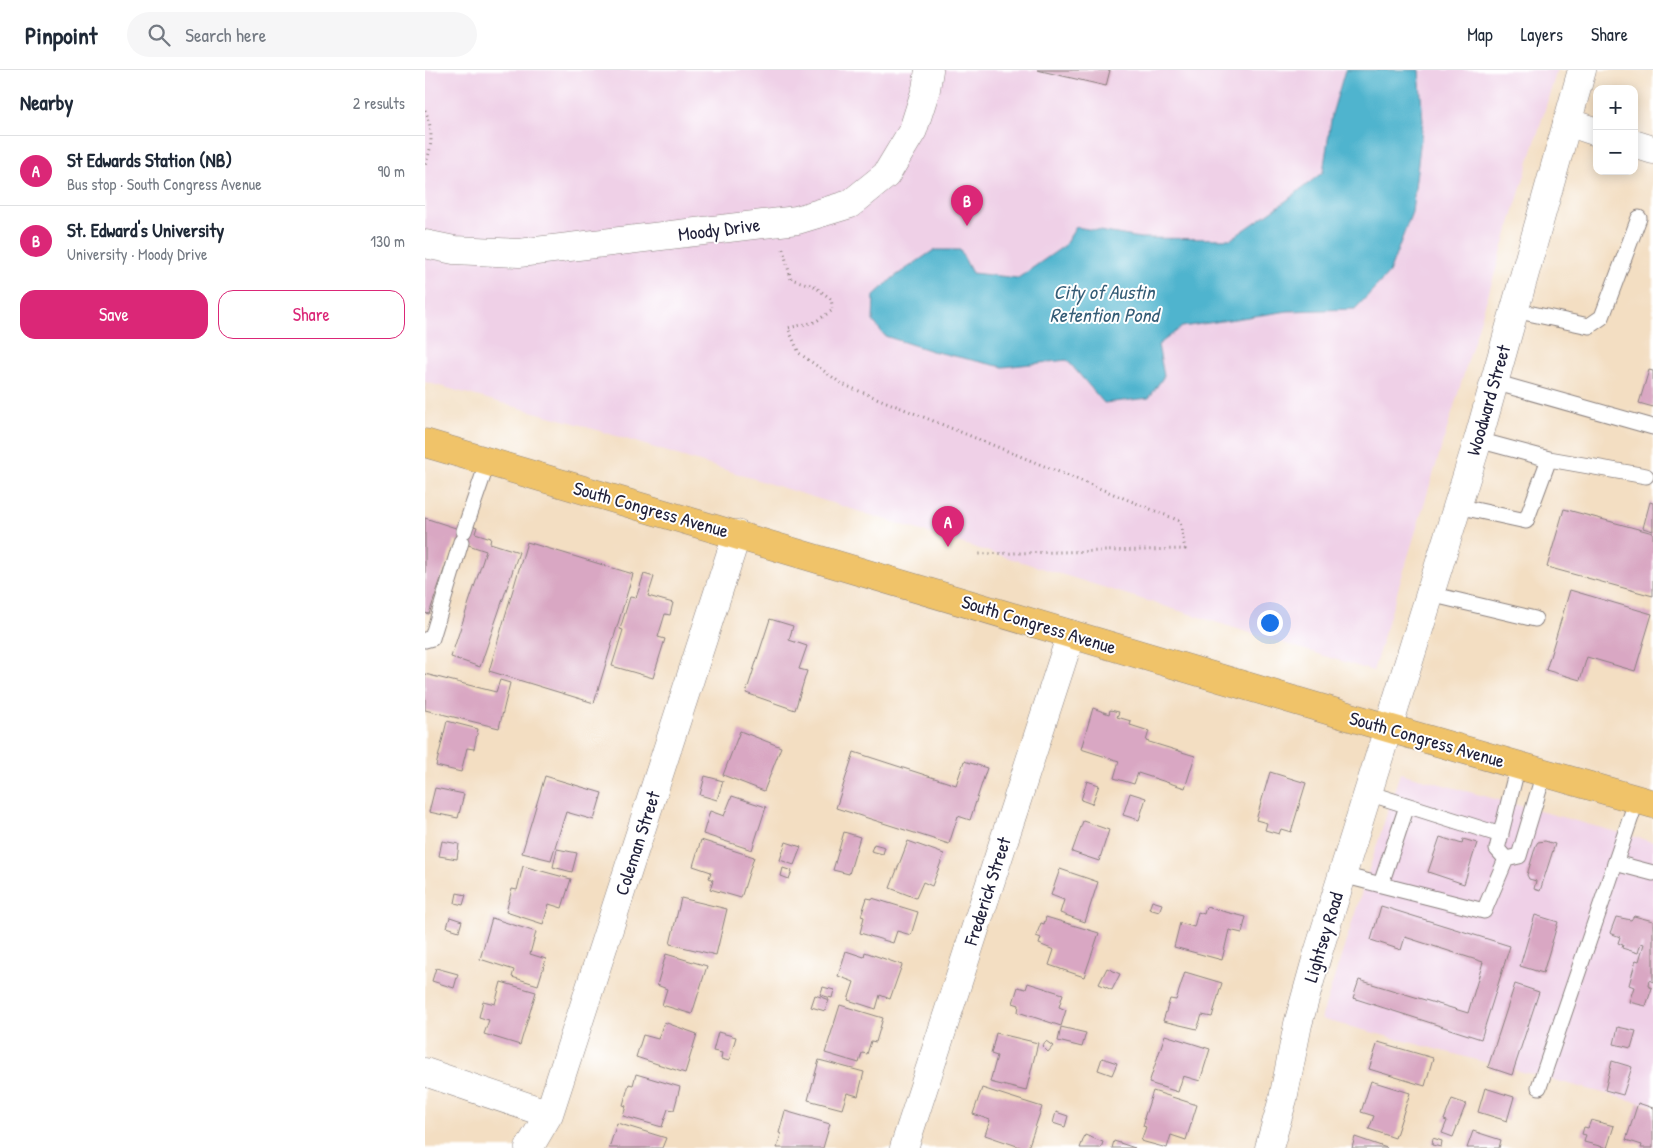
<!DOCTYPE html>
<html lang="en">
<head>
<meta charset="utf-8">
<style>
  :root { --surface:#fff; --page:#f6f6f7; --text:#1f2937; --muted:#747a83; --line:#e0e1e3; --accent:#db2777 }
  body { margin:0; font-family:"Patrick Hand",sans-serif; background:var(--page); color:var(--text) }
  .controls { position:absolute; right:15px; top:15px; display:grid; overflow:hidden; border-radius:10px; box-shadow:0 2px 12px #0003 }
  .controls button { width:45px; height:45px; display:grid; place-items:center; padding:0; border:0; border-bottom:1px solid var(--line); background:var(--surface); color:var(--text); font:25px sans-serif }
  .you { position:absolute; left:844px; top:552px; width:18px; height:18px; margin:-12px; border:4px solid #fff; border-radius:50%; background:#1a73e8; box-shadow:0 0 0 8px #1a73e833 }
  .badge { display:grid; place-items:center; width:32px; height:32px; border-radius:50%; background:var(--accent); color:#fff; font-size:16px; font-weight:700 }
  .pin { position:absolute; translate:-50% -41px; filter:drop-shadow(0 1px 2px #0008) }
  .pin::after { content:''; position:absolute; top:26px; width:18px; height:15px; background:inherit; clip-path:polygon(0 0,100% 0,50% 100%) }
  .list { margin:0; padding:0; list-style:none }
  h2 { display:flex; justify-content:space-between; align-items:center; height:65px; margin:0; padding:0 20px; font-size:21px }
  h2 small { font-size:16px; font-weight:400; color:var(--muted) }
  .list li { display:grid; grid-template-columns:32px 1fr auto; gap:15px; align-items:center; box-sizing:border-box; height:70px; padding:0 20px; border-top:1px solid var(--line) }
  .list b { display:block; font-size:19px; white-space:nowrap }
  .list p { margin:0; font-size:16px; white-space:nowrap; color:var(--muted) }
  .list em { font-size:16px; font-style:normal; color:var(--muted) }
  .actions { display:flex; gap:10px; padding:15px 20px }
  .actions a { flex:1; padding:11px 0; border:1px solid var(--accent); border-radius:15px; text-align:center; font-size:18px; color:var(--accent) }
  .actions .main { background:var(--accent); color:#fff }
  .icon { flex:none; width:28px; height:28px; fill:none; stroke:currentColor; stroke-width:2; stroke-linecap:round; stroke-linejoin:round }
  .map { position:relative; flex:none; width:1228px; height:1078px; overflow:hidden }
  header { display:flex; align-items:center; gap:30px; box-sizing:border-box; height:70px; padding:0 25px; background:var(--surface); border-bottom:1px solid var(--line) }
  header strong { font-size:24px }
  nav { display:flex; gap:28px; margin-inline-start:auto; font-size:18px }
  .search { width:350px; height:45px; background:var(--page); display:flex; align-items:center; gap:12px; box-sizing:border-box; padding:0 18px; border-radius:28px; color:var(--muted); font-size:19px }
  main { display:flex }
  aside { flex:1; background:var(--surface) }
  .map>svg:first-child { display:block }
  .built { fill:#efd0e7 }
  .water { fill:#4fb4ce; stroke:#386b84 }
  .building { fill:#d9a7c3 }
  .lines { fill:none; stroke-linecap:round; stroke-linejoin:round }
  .service-casing { stroke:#8a807e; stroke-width:17 }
  .minor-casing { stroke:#8a807e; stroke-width:29 }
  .tertiary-casing { stroke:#8a807e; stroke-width:29 }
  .primary-casing { stroke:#8a807e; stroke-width:29 }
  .path { stroke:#8a807e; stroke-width:3; stroke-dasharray:1 4; stroke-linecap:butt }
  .service { stroke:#fff; stroke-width:15 }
  .minor { stroke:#fff; stroke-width:28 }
  .tertiary { stroke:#fff; stroke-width:28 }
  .primary { stroke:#f0c369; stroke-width:28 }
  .labels { text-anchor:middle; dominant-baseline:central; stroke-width:4; stroke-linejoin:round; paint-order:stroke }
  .street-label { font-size:19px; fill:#22223b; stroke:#fff }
  .water-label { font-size:20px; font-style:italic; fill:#345c76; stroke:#fff }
</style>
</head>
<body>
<header>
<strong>Pinpoint</strong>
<div class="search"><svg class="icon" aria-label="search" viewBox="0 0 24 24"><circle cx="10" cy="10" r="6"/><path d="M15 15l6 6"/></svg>Search here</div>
<nav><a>Map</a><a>Layers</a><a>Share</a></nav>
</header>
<main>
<aside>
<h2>Nearby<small>2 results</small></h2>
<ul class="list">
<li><span class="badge">A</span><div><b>St Edwards Station (NB)</b><p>Bus stop · South Congress Avenue</p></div><em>90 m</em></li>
<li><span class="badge">B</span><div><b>St. Edward's University</b><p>University · Moody Drive</p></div><em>130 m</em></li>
</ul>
<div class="actions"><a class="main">Save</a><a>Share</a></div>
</aside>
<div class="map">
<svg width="1228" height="1078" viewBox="0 0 1228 1078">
  <rect width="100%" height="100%" fill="#fff"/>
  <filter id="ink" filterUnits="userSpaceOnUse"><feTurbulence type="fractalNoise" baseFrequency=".02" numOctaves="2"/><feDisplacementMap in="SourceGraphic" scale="10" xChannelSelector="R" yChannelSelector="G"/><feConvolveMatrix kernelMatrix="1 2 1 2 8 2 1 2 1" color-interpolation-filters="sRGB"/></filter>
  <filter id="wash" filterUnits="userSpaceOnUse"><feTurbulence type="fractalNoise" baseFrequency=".0096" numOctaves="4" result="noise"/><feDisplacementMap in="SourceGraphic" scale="20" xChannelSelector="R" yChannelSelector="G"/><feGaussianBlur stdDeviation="1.12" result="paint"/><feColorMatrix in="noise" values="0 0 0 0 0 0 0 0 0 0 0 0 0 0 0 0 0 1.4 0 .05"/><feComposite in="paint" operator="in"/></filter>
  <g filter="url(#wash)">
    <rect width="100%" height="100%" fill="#f3dec2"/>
    <path class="built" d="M0,0H1132L948,601L146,352L0,312Z
      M975,703L1228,772V1036L896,949Z"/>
    <path class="water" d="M920,0H994L998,51L987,142L964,203L930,239L863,241L757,257L733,275L739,306L724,328L679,333L642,290L578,297L507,281L460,266L448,251L449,225L469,207L509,180H535L547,203L593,208L639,176L651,157L715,168L806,169L857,134L898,102L907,44Z"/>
    <g id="blocks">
      <path class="building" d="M612,0H685L681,16Z
        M1224,300L1228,301V337L1214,333Z
        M1225,432L1228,433V461L1218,458Z
        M1139,439L1228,463V526L1122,497Z
        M0,448L43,462L45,455L52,457L50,463L66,468L65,473L94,482L55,597L26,587L61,481L29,470L4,544L0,543Z
        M102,472L208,504L169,633L64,601Z
        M219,504L229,507L223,526L248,533L245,545L240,544L233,567L240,569L228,608L187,596L198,560L195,559L205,527L211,528Z
        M1145,520L1227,544L1210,601L1162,587L1155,610L1121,600Z
        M345,549L368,556L364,570L382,576L374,599L382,601L370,640L321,623Z
        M0,604L71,622L75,610L85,613L74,658L0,640Z
        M668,638L684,644L685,640L694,642L692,647L706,651L705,655L724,661L721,671L770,686L760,718L713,703L709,714L689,708L694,691L656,679Z
        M22,651L53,659L49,679L42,678L36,702L11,696Z
        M315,661L356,677L339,721L298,705Z
        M429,682L531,715L539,691L562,698L545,750L533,746L524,774L411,738Z
        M845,702L881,713L866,762L856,759L854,764L840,760L842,753L831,750Z
        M120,706L177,723L169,750L141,742L126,790L97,783Z
        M280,706L298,711L292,730L275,725Z
        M662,711L674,715L667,734L656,730Z
        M10,718L39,724L33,748L4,742Z
        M705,723L721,728L714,750L698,745Z
        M307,726L341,737L327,780L278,764L285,741L299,746Z
        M658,751L684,760L674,791L647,782Z
        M419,762L435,767L424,804L408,800Z
        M1015,767L1037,774L1038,769L1052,773L1039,814L1003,802Z
        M276,770L329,787L316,828L285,819L288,810L284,808L286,802L268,796Z
        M17,771L34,774L32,789L14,786Z
        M483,771L519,784L507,816L498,812L491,828L465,818Z
        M1120,771L1130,774L1115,821L1109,819L1111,811L1104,809L1102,805L1111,775L1113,772Z
        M361,772L376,777L369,795L355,790Z
        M449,774L460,777L458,784L446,781Z
        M132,779L152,783L147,802L128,797Z
        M98,796L146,809L137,838L124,834L118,854L81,842L87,819L92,820Z
        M358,798L367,801L364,809L356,806Z
        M635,799L673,812L660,852L635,843L639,830L626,825Z
        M32,823L41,825L38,835L30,833Z
        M256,828L302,839L291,885L245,874Z
        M442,828L447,829V828L493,842L486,865L472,861L468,873L435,863L439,847L436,846Z
        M727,831L737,834L734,842L724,839Z
        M956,836L1085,876L1056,969L928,928L934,910L1043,943L1058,892L980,867L976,880L946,870Z
        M781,837L821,847L817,863L804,860L797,890L749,877L755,853L769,857L773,842L779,844Z
        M1110,845L1133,852L1118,903L1095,896Z
        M1209,846L1228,851V912L1224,910L1223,916L1227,918L1221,936L1204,932L1209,917L1204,915L1211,890L1214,891L1219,874L1216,873L1213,883L1197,878L1198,875L1193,873L1195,867L1185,863L1191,847L1206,850Z
        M25,847L37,851L34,861L22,857Z
        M621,847L674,863L659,907L624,895L629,880L614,874L616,868L611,866L616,853L619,854Z
        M67,848L111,862L105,884L121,889L113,915L87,907L89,900L55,889Z
        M421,881L439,887L440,882L477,895L465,929L455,925L451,939L423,930L429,912L413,906Z
        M241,884L282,896L267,944L237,935L242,919L232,915Z
        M11,898L33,904L29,918L7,911Z
        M682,898L695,904L687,920L674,914Z
        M760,902L797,913L787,947L777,945L772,959L738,951L745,929L751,930Z
        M76,912L111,922L95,975L59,964L64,950L54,947L58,931L70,934Z
        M603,913L638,924L634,937L641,940L636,956L593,942L594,935L588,933L593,917L601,919Z
        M1090,914L1114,922L1087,1005L1063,997Z
        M398,917L409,920L407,928L395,925Z
        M390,925L404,930L400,941L386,937Z
        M415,935L458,948L451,972L446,971L442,984L437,983L434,993L400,983Z
        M239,952L272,964L260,1003L211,987L218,965L233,969Z
        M636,957L661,963L657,977L633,971Z
        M1193,957L1211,961L1206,978L1189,974Z
        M293,962L311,967L304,991L296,989L297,983L288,981Z
        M571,963L613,973L601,1021L565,1012L572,986L566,984Z
        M740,965L785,979L775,1011L758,1006L753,1022L724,1013Z
        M621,971L628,976L623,982L617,976Z
        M953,972L1008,988L1000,1016L944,999Z
        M677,988L692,993L687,1005L673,1000Z
        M394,990L439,1002L433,1026L422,1023L417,1039L383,1030Z
        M1187,991L1207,997L1198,1025L1180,1020Z
        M211,1004L255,1017L249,1040L243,1039L237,1057L198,1046L201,1036L198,1035L204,1014L208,1015Z
        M946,1011L985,1023L970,1068L944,1059L949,1046L936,1042Z
        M557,1018L617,1037L603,1078H598L560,1065L565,1050L548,1044Z
        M1060,1018L1089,1027L1082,1051L1053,1042Z
        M728,1021L772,1035L761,1070L746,1065L742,1078L716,1071L721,1057L718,1056L720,1049L719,1048Z
        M1027,1029L1041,1034L1028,1067L1017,1063L1022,1051L1019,1050Z
        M1213,1033L1228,1038V1078H1216L1217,1075L1201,1070Z
        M360,1041L405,1054L398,1078H352L356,1064L354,1063Z
        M631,1042L643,1046L640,1057L628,1053Z
        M1166,1050L1189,1056L1182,1078L1159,1072L1161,1065L1157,1064L1159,1057L1163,1058Z
        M192,1053L241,1068L237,1078H184Z
        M1048,1061L1076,1070L1074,1078H1042Z
        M660,1065L678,1072L676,1078H655Z
        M930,1067L962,1078H927Z
        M1008,1068L1017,1071L1016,1077L1007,1075Z
        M689,1071L710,1078H687Z"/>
    </g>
  </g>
  <g filter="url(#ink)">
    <use href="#blocks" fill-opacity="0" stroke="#8a807e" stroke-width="1"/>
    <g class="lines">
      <g class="service-casing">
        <path id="service" d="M1089,240L1164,256L1177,247L1214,148
          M1069,312L1228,357
          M1053,370L1124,389
          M1032,436L1101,451L1124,389L1221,406
          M39,461L63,391
          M1005,524L1110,549
          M0,570L7,568L36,472
          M943,723L1076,765
          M1081,789L1094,786L1119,703
          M1081,789L1072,779L1093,695
          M1190,793L1228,803
          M917,805L1059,841L1081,789
          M956,814L982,736
          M1114,1017L1212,729"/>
      </g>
      <g class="minor-casing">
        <path id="minor" d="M1142,52L1172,62
          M1209,74L1228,80
          M0,174L29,180L94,183L372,150L425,134L461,105L488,60L501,19L504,0
          M0,1002L124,1044
          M104,1078L124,1044L312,464
          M479,1078L646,564"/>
      </g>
      <g class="tertiary-casing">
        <path id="tertiary" d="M844,1078L858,1029L873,954L892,886L1053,370L1157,0"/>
      </g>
      <g class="primary-casing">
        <path id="primary" d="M0,373L963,658L1228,734"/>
      </g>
      <path class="path" d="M0,40C8,59 8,76 0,95
        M358,179L366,209L389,216L406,229L408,240L390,252L363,258L374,283L417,314L755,451L760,479L552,484"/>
      <use href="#service" class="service"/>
      <use href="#minor" class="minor"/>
      <use href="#tertiary" class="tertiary"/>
      <use href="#primary" class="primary"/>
    </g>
  </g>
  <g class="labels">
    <g class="street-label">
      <text transform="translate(294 159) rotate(-7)">Moody Drive</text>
      <text transform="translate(1063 330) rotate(-74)">Woodward Street</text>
      <text transform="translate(226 439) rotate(16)">South Congress Avenue</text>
      <text transform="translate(614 554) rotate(17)">South Congress Avenue</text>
      <text transform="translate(1002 669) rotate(16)">South Congress Avenue</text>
      <text transform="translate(212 773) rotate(-72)">Coleman Street</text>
      <text transform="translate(562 821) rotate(-72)">Frederick Street</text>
      <text transform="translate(898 867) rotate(-73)">Lightsey Road</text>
    </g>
    <g class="water-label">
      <text x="679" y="221">City of Austin<tspan x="679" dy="23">Retention Pond</tspan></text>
    </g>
  </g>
</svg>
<div class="controls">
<button>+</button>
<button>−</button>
</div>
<div class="you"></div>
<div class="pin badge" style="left:523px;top:477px">A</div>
<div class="pin badge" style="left:542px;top:156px">B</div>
</div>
</main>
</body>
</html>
